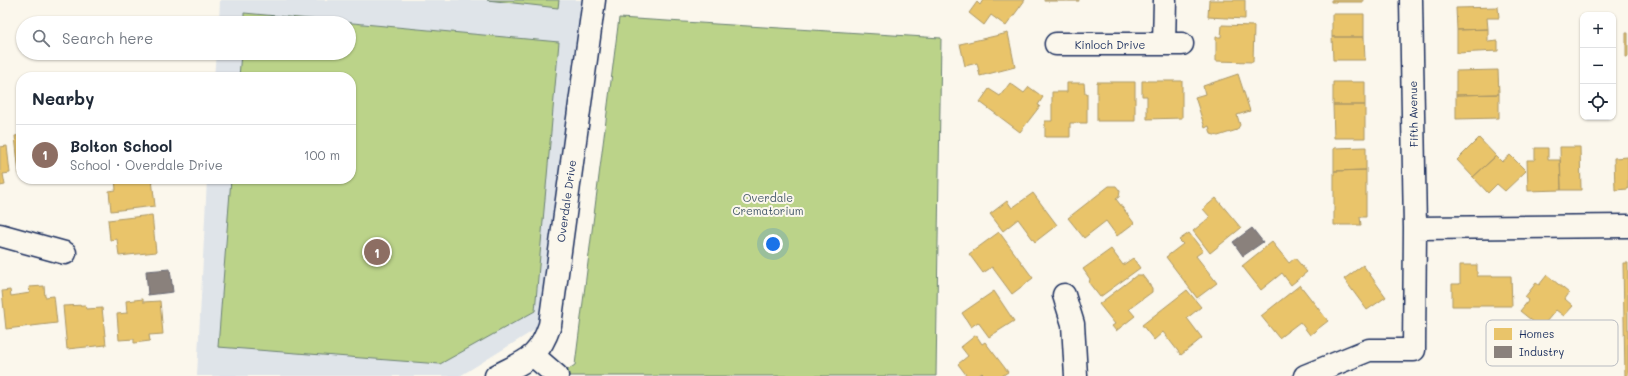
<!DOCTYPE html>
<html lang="en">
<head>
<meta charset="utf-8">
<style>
  :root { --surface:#fff; --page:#f6f6f7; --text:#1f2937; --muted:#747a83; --line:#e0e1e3; --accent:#1b2f5e }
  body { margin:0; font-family:Mali,sans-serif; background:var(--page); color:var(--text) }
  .controls { position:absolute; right:12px; top:12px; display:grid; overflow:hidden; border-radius:8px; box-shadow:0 1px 3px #0004 }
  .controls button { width:36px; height:36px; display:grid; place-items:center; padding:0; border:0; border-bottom:1px solid var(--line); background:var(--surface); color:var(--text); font:20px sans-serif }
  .you { position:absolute; left:773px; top:244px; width:14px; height:14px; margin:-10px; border:3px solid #fff; border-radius:50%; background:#1a73e8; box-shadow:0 0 0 6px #1a73e833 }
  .badge { display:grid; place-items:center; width:26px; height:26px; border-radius:50%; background:var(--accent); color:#fff; font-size:13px; font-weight:700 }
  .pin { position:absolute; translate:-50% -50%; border:2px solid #fff; box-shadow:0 1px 4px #0006 }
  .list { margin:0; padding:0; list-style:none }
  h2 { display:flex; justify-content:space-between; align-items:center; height:52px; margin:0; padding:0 16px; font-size:17px }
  h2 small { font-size:13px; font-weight:400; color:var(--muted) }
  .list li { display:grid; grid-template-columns:26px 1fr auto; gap:12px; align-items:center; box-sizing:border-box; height:60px; padding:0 16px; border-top:1px solid var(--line) }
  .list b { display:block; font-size:15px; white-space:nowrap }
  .list p { margin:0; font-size:13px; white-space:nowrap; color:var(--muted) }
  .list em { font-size:13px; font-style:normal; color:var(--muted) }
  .icon { flex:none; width:22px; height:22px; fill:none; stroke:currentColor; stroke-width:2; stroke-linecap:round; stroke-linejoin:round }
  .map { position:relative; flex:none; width:1628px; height:376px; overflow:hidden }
  .search { position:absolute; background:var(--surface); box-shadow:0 1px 3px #0004; left:16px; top:16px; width:340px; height:44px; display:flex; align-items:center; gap:10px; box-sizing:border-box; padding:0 14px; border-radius:22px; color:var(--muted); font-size:15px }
  .panel { position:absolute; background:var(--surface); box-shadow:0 1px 3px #0004; left:16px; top:72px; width:340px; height:112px; border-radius:16px }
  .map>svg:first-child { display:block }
  .built { fill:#dfe4e9 }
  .green { fill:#bbd389; stroke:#6b8174 }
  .homes { fill:#e9c46a; stroke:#ab9766 }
  .industry { fill:#8a817c; stroke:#696873 }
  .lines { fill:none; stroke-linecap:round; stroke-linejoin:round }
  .minor-casing { stroke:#1b2f5e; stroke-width:25 }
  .minor { stroke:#fbf7ec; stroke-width:22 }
  .labels { text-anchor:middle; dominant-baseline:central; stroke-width:4; stroke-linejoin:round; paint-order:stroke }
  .street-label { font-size:11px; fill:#1b2f5e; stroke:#fbf7ec }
  .park-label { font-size:11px; fill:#435869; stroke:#fbf7ec }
  .key { fill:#fbf7ec; stroke:#b8bbc1; stroke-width:1 }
  .key-label { font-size:11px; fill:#1b2f5e }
</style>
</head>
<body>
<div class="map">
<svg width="1628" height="376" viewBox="0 0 1628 376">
  <rect width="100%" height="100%" fill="#fbf7ec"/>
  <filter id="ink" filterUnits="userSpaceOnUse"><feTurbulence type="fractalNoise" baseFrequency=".025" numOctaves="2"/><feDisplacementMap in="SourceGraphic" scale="8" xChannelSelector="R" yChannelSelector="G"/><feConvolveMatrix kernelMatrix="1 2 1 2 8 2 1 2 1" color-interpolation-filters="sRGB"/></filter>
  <g filter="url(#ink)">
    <path class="built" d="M220,0H582L541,326L460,376H197L207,179H351V77H214L216,53H349V23H219Z"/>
    <path class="green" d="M487,0H559L558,8Z
      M244,13L559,42L535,311L440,364L218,347L231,179H351V77H239L241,53H349V23H244Z
      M619,18L941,38L936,376H558L575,365Z"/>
    <path class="homes" d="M983,0H1025L1006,26L991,15L984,25L969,13L977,2L980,5Z
      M1044,0H1079V1H1044Z
      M1209,0H1245V19L1208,17Z
      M1331,0H1363V2H1331Z
      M1498,7L1499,18H1487L1488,29L1457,30L1456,8Z
      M1332,14H1364V37H1332Z
      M1222,25L1254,26L1253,62L1216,61V37H1221Z
      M1488,29V42L1498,41V51L1457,53V30Z
      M1008,33L1015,67L980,76L977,63L965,66L960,44Z
      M1626,33H1628V57H1626Z
      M1332,37H1364L1365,60H1333Z
      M1498,70L1499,94L1456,95V71Z
      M1238,74L1250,111L1237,115L1240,125L1237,130L1218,136L1211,134L1209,126L1205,128L1195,97L1205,94L1203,86Z
      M1142,81H1182V118L1147,119V96H1142Z
      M1097,82H1135V121H1097Z
      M1333,82H1365V105H1333Z
      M1010,83L1024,93L1029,87L1043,97L1038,105L1040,106L1020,132L980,102L989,89L1000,96Z
      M1067,83H1084L1085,93H1087V123H1070V137H1045V121H1052V92H1067Z
      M1499,94V118L1456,119V95Z
      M1333,105H1365V138H1334Z
      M21,135V174H19L15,136Z
      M1479,138L1496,156L1473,177L1457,160Z
      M7,146L10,173L3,174L5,185L0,186V147Z
      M1366,147V170L1334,171V148Z
      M1560,147H1580L1581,190H1561Z
      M1535,148H1548V160H1560L1561,190L1528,191L1527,160H1535Z
      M1510,155L1526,171L1505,191L1497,184L1488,193L1473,177L1496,156L1502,162Z
      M1628,157V189L1615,190L1614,158Z
      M1366,170V217H1360L1361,225H1334V171Z
      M115,179H152L155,206L111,211L109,191L116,190Z
      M1109,186H1116L1120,191L1119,197L1116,199L1134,223L1117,236L1106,221L1084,238L1068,218Z
      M1033,193L1057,225L1035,242L1018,219L1003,231L990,214L1007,201L1012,208Z
      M1216,198L1241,228L1210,253L1193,231L1210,217L1203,209Z
      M152,215L156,252L119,256L117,239L110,240L108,220Z
      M999,232L1033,278L1012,294L992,267L983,273L969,254Z
      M1189,233L1203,251L1196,256L1217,283L1197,298L1166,257L1183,244L1179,240Z
      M1272,242L1289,263L1295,258L1307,272L1291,285L1282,273L1261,290L1242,266Z
      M1111,249L1123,265L1133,258L1140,268L1100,297L1089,283L1090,279L1083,269Z
      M1623,263H1628V376H1625Z
      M1363,265L1386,297L1367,310L1344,279Z
      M1460,265H1477V276H1511L1512,306H1452V284H1460Z
      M1137,275H1142L1152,288V292L1129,309L1135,316L1116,331L1112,326L1115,324L1099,304Z
      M1547,275L1569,293L1565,299L1573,306L1564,316L1556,310L1541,328L1520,311L1529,300L1525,297L1536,283L1539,285Z
      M1300,285L1328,321L1310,335L1300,322L1279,338L1261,316Z
      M44,286L45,297L54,296L57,323L6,329L2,291L10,290L11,296L30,293L29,287Z
      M1187,290L1201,307L1187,318L1202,338L1181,355L1163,332L1154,340L1142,325Z
      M994,291L1014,321L989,337L978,322L971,327L962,313Z
      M143,299V302L160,301L163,334L149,335L150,341L134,343V339L119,340L117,314L127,313L126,301Z
      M85,305L86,309L102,308L106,345L67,349L63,306Z
      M976,335L982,344L985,342L1008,372L1002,376H985L982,373L978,376H967L958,364L968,356L961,347Z"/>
    <path class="industry" d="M1252,228L1263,242L1243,256L1233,242Z
      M170,269L173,292L148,295L146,271Z"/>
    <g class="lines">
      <g class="minor-casing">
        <path id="minor" d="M1056,44H1182
          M1164,44L1165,0
          M1415,228L1628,226
          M0,235L65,253
          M1064,295L1073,324L1076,376
          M534,356L557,376
          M496,376C526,360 538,360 550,325L594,0
          M1305,376L1369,350H1414L1415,228L1411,0"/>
      </g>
      <use href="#minor" class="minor"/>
    </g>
  </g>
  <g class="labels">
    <g class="street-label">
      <text x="1110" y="44">Kinloch Drive</text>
      <text transform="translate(1413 114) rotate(-91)">Fifth Avenue</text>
      <text transform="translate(566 201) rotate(-82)">Overdale Drive</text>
    </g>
    <g class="park-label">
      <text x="768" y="197">Overdale<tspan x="768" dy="13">Crematorium</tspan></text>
    </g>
  </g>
  <rect x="1486" y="320" width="132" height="46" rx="6" class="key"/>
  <rect x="1494" y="328" width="18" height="12" fill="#e9c46a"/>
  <rect x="1494" y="346" width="18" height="12" fill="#8a817c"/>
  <g class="key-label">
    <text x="1519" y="338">Homes</text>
    <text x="1519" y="356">Industry</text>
  </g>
</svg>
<div class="controls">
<button>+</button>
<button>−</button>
<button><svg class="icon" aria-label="locate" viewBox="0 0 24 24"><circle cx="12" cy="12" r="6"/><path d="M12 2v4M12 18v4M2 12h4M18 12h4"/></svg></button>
</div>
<div class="you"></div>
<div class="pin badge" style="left:377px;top:252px;background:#8d6e63">1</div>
<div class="search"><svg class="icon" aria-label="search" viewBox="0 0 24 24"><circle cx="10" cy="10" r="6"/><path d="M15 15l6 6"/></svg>Search here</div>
<section class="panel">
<h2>Nearby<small></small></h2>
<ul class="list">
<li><span class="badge" style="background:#8d6e63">1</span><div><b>Bolton School</b><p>School · Overdale Drive</p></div><em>100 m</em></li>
</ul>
</section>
</div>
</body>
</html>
